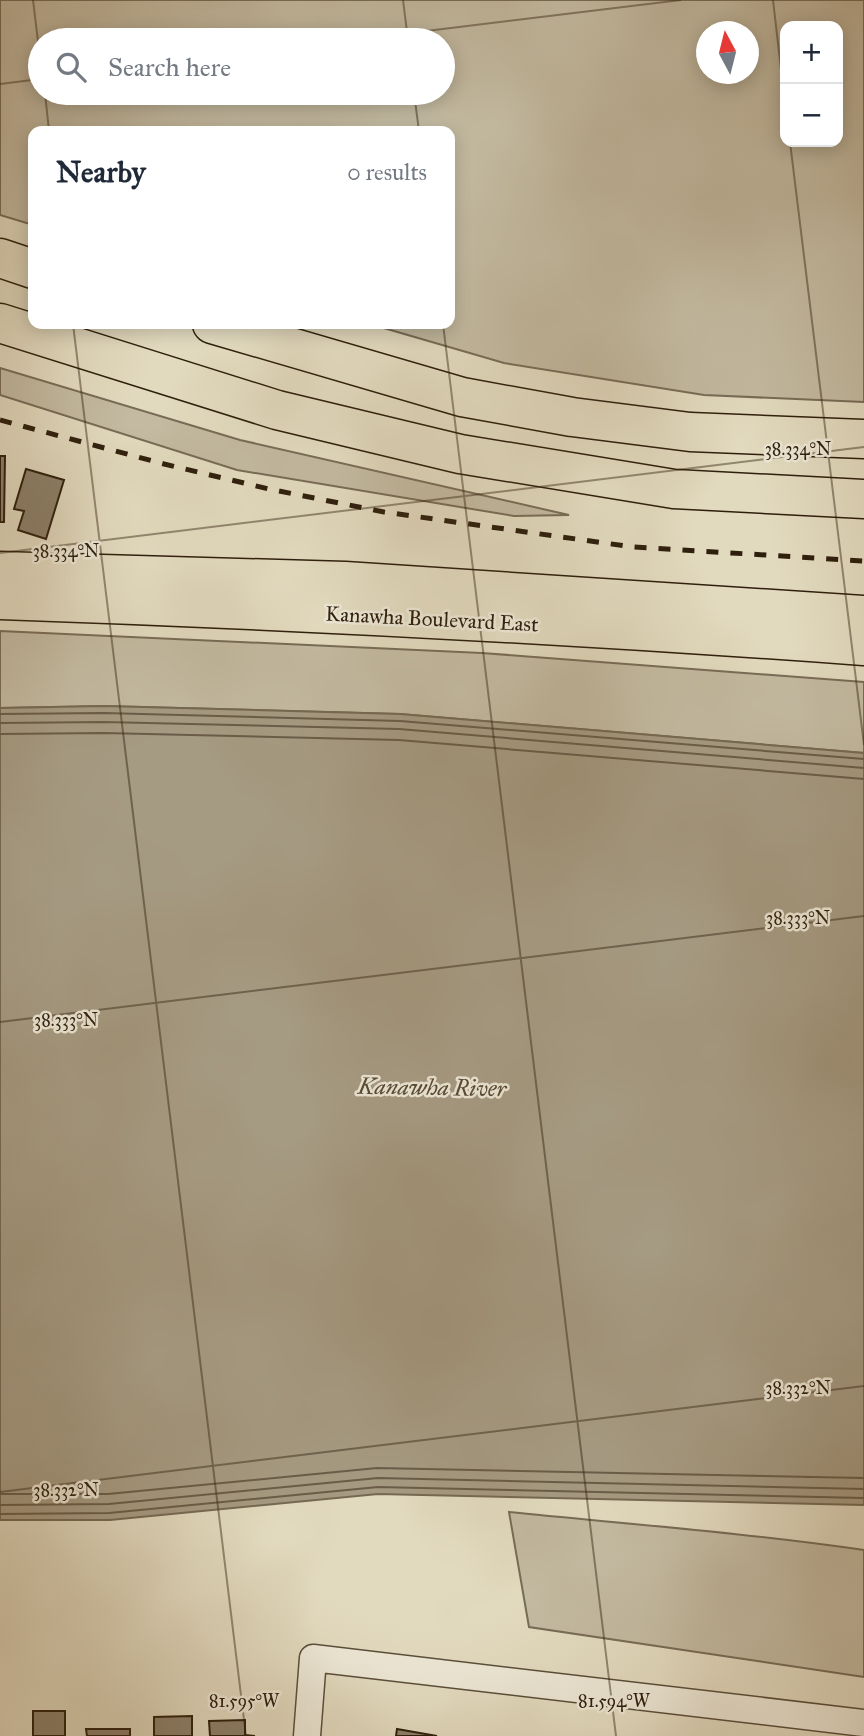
<!DOCTYPE html>
<html lang="en">
<head>
<meta charset="utf-8">
<style>
  :root { --surface:#fff; --page:#f6f6f7; --text:#1f2937; --muted:#747a83; --line:#e0e1e3 }
  body { margin:0; font-family:"IM FELL Great Primer",serif; background:var(--page); color:var(--text) }
  .controls { position:absolute; right:21px; top:21px; display:grid; overflow:hidden; border-radius:14px; box-shadow:0 4px 18px #0003 }
  .controls button { width:63px; height:63px; display:grid; place-items:center; padding:0; border:0; border-bottom:2px solid var(--line); background:var(--surface); color:var(--text); font:35px sans-serif }
  .compass { position:absolute; left:696px; top:21px; width:63px; height:63px; border-radius:50%; background:var(--surface); box-shadow:0 4px 18px #0003; rotate:353deg }
  .list { margin:0; padding:0; list-style:none }
  h2 { display:flex; justify-content:space-between; align-items:center; height:91px; margin:0; padding:0 28px; font-size:30px }
  h2 small { font-size:23px; font-weight:400; color:var(--muted) }
  .icon { flex:none; width:38px; height:38px; fill:none; stroke:currentColor; stroke-width:2; stroke-linecap:round; stroke-linejoin:round }
  .map { position:relative; flex:none; width:864px; height:1736px; overflow:hidden }
  .search { position:absolute; background:var(--surface); box-shadow:0 4px 18px #0003; left:28px; top:28px; width:427px; height:77px; display:flex; align-items:center; gap:18px; box-sizing:border-box; padding:0 24px; border-radius:38px; color:var(--muted); font-size:26px }
  .panel { position:absolute; background:var(--surface); box-shadow:0 4px 18px #0003; left:28px; top:126px; width:427px; height:203px; border-radius:14px }
  .map>svg:first-child { display:block }
  .green { fill:#c3baa1; stroke:#786c57; stroke-width:2; fill-rule:evenodd }
  .water { fill:#a59a82; stroke:#756953; stroke-width:2 }
  .lines { fill:none; stroke-linecap:round; stroke-linejoin:round }
  .shore { stroke:#6a5c48; stroke-width:2 }
  .building { fill:#8c806a; stroke:#2e1f0d; stroke-width:2 }
  .street-casing { stroke:#5b4e3a; stroke-width:29 }
  .primary-casing { stroke:#2e1f0d; stroke-width:41 }
  .highway-casing { stroke:#2e1f0d; stroke-width:41 }
  .street { stroke:#ece7d5; stroke-width:26 }
  .primary { stroke:#e2dabf; stroke-width:38 }
  .highway { stroke:#e2dabf; stroke-width:38 }
  .rail { stroke:#2e1f0d; stroke-width:5; stroke-dasharray:12 12; stroke-linecap:butt }
  .ticks { fill:none; stroke:#2e1f0d; stroke-width:2; stroke-opacity:0.45 }
  .labels { text-anchor:middle; dominant-baseline:central; stroke-width:5; stroke-linejoin:round; paint-order:stroke }
  .street-label { font-size:21px; fill:#2e1f0d; stroke:#ece7d5 }
  .water-label { font-size:23px; font-style:italic; fill:#584a36; stroke:#ece7d5 }
  .ticks-label { font-size:18px; text-anchor:middle; fill:#2e1f0d; stroke:#ece7d5; stroke-width:5; stroke-linejoin:round; paint-order:stroke }
</style>
</head>
<body>
<div class="map">
<svg width="864" height="1736" viewBox="0 0 864 1736">
  <rect width="100%" height="100%" fill="#e2dabf"/>
  <filter id="stains"><feTurbulence type="fractalNoise" baseFrequency=".00286" numOctaves="4"/><feColorMatrix values="0 0 0 0 .2 0 0 0 0 .09 0 0 0 0 .02 0 0 0 .5 -.17"/></filter>
  <radialGradient id="worn" r=".72"><stop offset=".6" stop-color="#630" stop-opacity="0"/><stop offset="1" stop-color="#630" stop-opacity=".3"/></radialGradient>
  <path class="green" d="M0,0H864V402L704,395L504,363L370,324H450V131H33V225L0,215ZM785,26H838V142H785ZM706,32H748V74H706ZM443,40V93H40V40Z
    M0,368L240,440L569,515L514,516L237,470L0,395Z
    M0,631L482,653L864,682V753L400,714L104,706L0,708Z
    M509,1512C628,1524 746,1533 864,1550V1677L529,1627Z"/>
  <path class="water" d="M104,706L400,714L864,753V1505L378,1494L110,1520H0V708Z"/>
  <g class="lines">
    <path class="shore" d="M0,714L104,713L400,721L864,759
      M0,723L104,722L399,729L864,768
      M0,734L104,733L399,740L864,779
      M0,1494H108L377,1468L864,1478
      M0,1505L109,1504L378,1478L864,1489
      M0,1514L109,1513L378,1487L864,1498"/>
  </g>
  <path class="building" d="M0,456H5L4,522H0Z
    M26,469L64,480L46,539L18,530L24,511L14,509Z
    M33,1711H65V1736H33Z
    M192,1716V1736H154V1717Z
    M245,1720V1735L255,1736H210L209,1721Z
    M86,1729H130V1736H87Z
    M397,1729L437,1736H396Z"/>
  <g class="lines">
    <g class="street-casing">
      <path id="street" d="M307,1736L313,1658L864,1723"/>
    </g>
    <g class="primary-casing">
      <path id="primary" d="M0,571L345,581L864,615
        M0,600C288,610 576,625 864,646"/>
    </g>
    <g class="highway-casing">
      <path id="highway" d="M0,258L33,269
        M0,323L277,410L460,454L674,489L864,499
        M212,324L462,397L572,417L690,432L864,439"/>
    </g>
    <use href="#street" class="street"/>
    <use href="#primary" class="primary"/>
    <use href="#highway" class="highway"/>
    <path class="rail" d="M0,420L164,464L269,489L384,512L633,547L864,561"/>
  </g>
  <path class="ticks" d="M33,0L40,58M403,0L408,40M773,0L785,104M353,40L681,0M0,84L40,79M45,93L49,131M414,93L419,131M790,142L864,745M73,324L246,1736M443,324L616,1736M0,553L864,447M0,1022L864,916M0,1492L864,1386"/>
  <g class="labels">
    <g class="street-label">
      <text transform="translate(432 619) rotate(3)">Kanawha Boulevard East</text>
    </g>
    <g class="water-label">
      <text transform="translate(432 1087) rotate(1)">Kanawha River</text>
    </g>
  </g>
  <g class="ticks-label">
    <text x="798" y="455">38.334°N</text>
    <text x="66" y="557">38.334°N</text>
    <text x="798" y="924">38.333°N</text>
    <text x="66" y="1026">38.333°N</text>
    <text x="798" y="1394">38.332°N</text>
    <text x="66" y="1496">38.332°N</text>
    <text x="244" y="1707">81.595°W</text>
    <text x="614" y="1707">81.594°W</text>
  </g>
  <rect width="100%" height="100%" filter="url(#stains)"/>
  <rect width="100%" height="100%" fill="url(#worn)"/>
</svg>
<div class="controls">
<button>+</button>
<button>−</button>
</div>
<svg class="compass" viewBox="-18 -18 36 36"><path d="M0-13l5 13h-10z" fill="#e53935"/><path d="M0 13l5-13h-10z" fill="#747a83"/></svg>
<div class="search"><svg class="icon" aria-label="search" viewBox="0 0 24 24"><circle cx="10" cy="10" r="6"/><path d="M15 15l6 6"/></svg>Search here</div>
<section class="panel">
<h2>Nearby<small>0 results</small></h2>
<ul class="list">
</ul>
</section>
</div>
</body>
</html>
